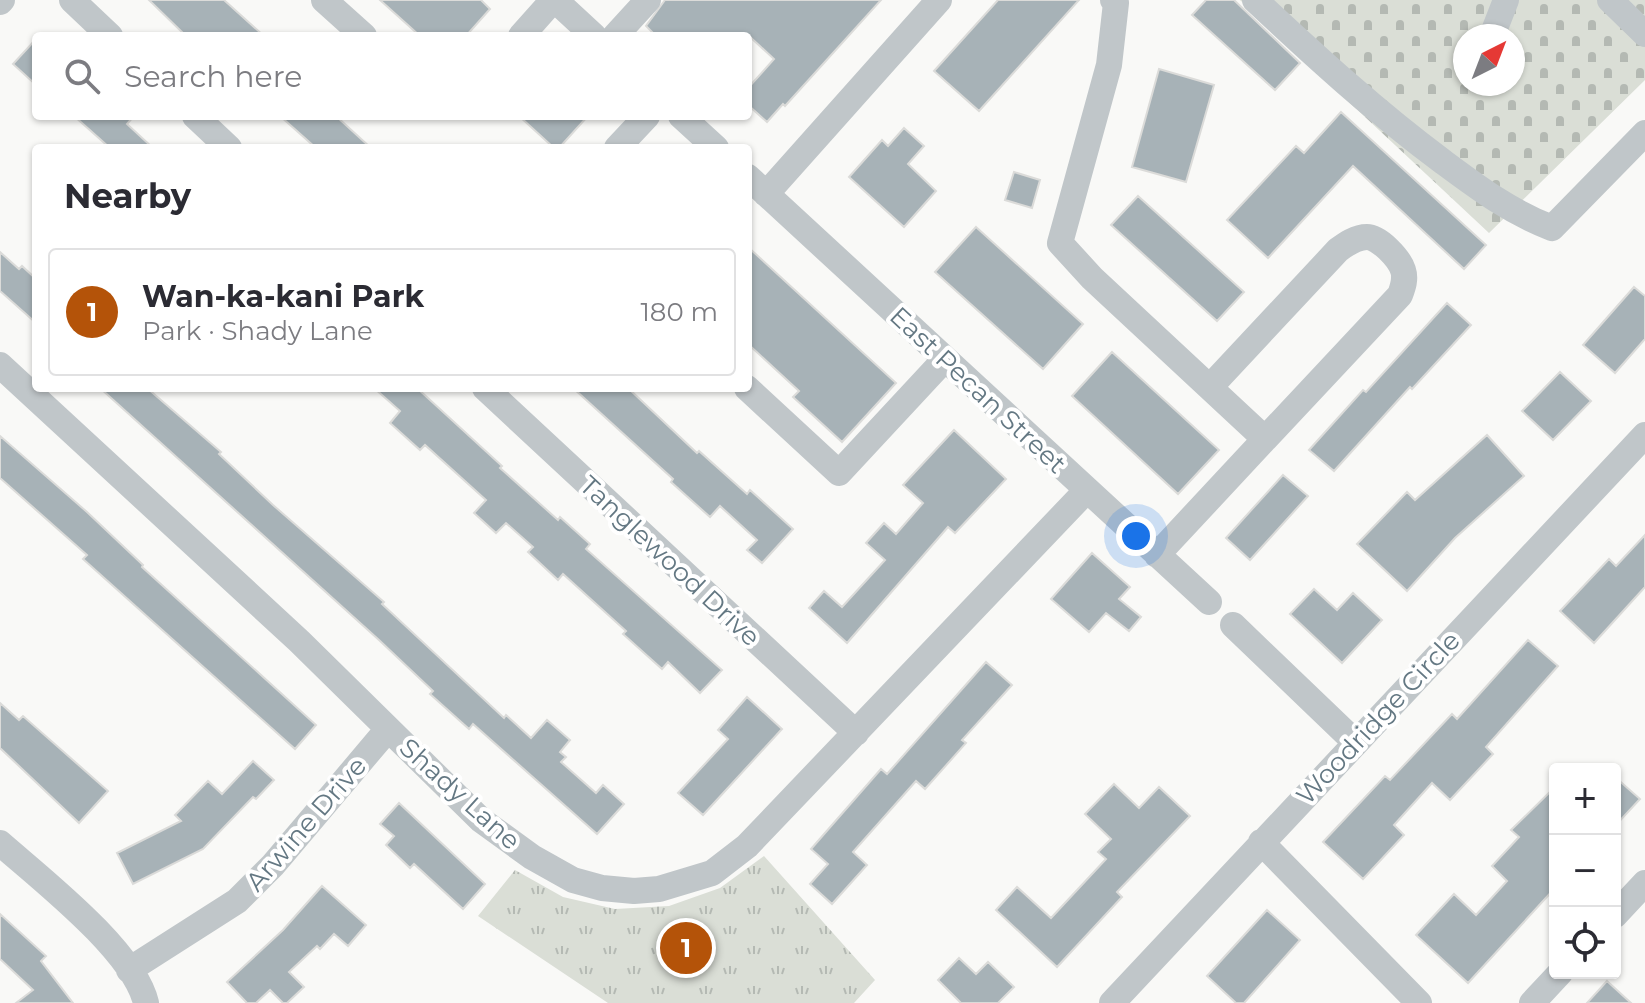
<!DOCTYPE html>
<html lang="en">
<head>
<meta charset="utf-8">
<style>
  :root { --surface:#fff; --page:#f7f7f7; --text:#2b2b33; --muted:#7c7c81; --line:#e1e1e2; --accent:#b45309 }
  body { margin:0; font-family:Montserrat,sans-serif; background:var(--page); color:var(--text) }
  .controls { position:absolute; right:24px; bottom:24px; display:grid; overflow:hidden; border-radius:8px; box-shadow:0 2px 6px #0004 }
  .controls button { width:72px; height:72px; display:grid; place-items:center; padding:0; border:0; border-bottom:2px solid var(--line); background:var(--surface); color:var(--text); font:40px sans-serif }
  .compass { position:absolute; left:1453px; top:24px; width:72px; height:72px; border-radius:50%; background:var(--surface); box-shadow:0 2px 6px #0004; rotate:42deg }
  .you { position:absolute; left:1136px; top:536px; width:28px; height:28px; margin:-20px; border:6px solid #fff; border-radius:50%; background:#1a73e8; box-shadow:0 0 0 12px #1a73e833 }
  .badge { display:grid; place-items:center; width:52px; height:52px; border-radius:50%; background:var(--accent); color:#fff; font-size:26px; font-weight:700 }
  .pin { position:absolute; translate:-50% -50%; border:4px solid #fff; box-shadow:0 2px 8px #0006 }
  .list { margin:0; padding:0; list-style:none }
  h2 { display:flex; justify-content:space-between; align-items:center; height:104px; margin:0; padding:0 32px; font-size:34px }
  h2 small { font-size:26px; font-weight:400; color:var(--muted) }
  .list li { display:grid; grid-template-columns:52px 1fr auto; gap:24px; align-items:center; box-sizing:border-box; height:128px; margin:0 16px 16px; padding:0 16px; border:2px solid var(--line); border-radius:8px }
  .list b { display:block; font-size:30px; white-space:nowrap }
  .list p { margin:0; font-size:26px; white-space:nowrap; color:var(--muted) }
  .list em { font-size:26px; font-style:normal; color:var(--muted) }
  .icon { flex:none; width:44px; height:44px; fill:none; stroke:currentColor; stroke-width:2; stroke-linecap:round; stroke-linejoin:round }
  .map { position:relative; flex:none; width:1645px; height:1003px; overflow:hidden }
  .search { position:absolute; background:var(--surface); box-shadow:0 2px 6px #0004; left:32px; top:32px; width:720px; height:88px; display:flex; align-items:center; gap:20px; box-sizing:border-box; padding:0 28px; border-radius:8px; color:var(--muted); font-size:30px }
  .panel { position:absolute; background:var(--surface); box-shadow:0 2px 6px #0004; left:32px; top:144px; width:720px; height:248px; border-radius:8px }
  .map>svg:first-child { display:block }
  .cemetery { fill:url(#cemetery-stones); fill-rule:evenodd }
  .park { fill:url(#park-tufts) }
  .building { fill:#a7b2b7; stroke:#dbdbd9; stroke-width:2 }
  .lines { fill:none; stroke-linecap:round; stroke-linejoin:round }
  .minor { stroke:#c0c6c9; stroke-width:26 }
  .labels { text-anchor:middle; dominant-baseline:central; stroke-width:8; stroke-linejoin:round; paint-order:stroke }
  .street-label { font-size:26px; fill:#647883; stroke:#fff }
</style>
</head>
<body>
<div class="map">
<svg width="1645" height="1003" viewBox="0 0 1645 1003">
  <defs>
    <pattern id="cemetery-stones" width="16" height="16" patternUnits="userSpaceOnUse" patternTransform="scale(2)"><rect width="16" height="16" fill="#daded6"/><path d="M2 7V4a2 2 0 0 1 4 0v3zM10 15v-3a2 2 0 0 1 4 0v3z" fill="#b4b9b3"/></pattern>
    <pattern id="park-tufts" width="24" height="20" patternUnits="userSpaceOnUse" patternTransform="scale(2)"><rect width="24" height="20" fill="#daded6"/><path d="M3 7l-1-3M5 7V3M7 7l1-3M15 17l-1-3M17 17v-4M19 17l1-3" fill="none" stroke="#b4b9b3"/></pattern>
  </defs>
  <rect width="100%" height="100%" fill="#f9f9f7"/>
  <path class="cemetery" d="M1240,0H1645V80L1489,233ZM1465,36H1513V84H1465Z"/>
  <path class="park" d="M764,856L875,980L854,1003H608L478,916L515,870L563,897L615,909L669,906L720,888Z"/>
  <path class="building" d="M149,0H224L264,36H186Z
    M380,0H481L490,9L466,36H420Z
    M665,0H881L785,106L783,104L767,122L748,105V88L774,59L749,36H656L646,26Z
    M998,0H1079L979,111L934,71Z
    M1206,0H1234L1300,63L1275,90L1192,15Z
    M36,39V85L13,64Z
    M1159,69L1214,85L1186,182L1132,167Z
    M1341,112L1486,245L1464,269L1353,166L1268,258L1227,220L1296,146L1304,153Z
    M74,116H134L127,124L153,148H110Z
    M280,116H336L371,148H316Z
    M519,116H588L559,148H554Z
    M904,128L924,146L908,164L936,191L904,227L849,177L882,140L888,146Z
    M1014,172L1040,180L1032,208L1005,200Z
    M1138,196L1244,292L1217,321L1111,225Z
    M976,227L1083,324L1043,369L935,272Z
    M748,247L896,383L842,442L793,397L799,391L748,344Z
    M0,252L19,269L22,266L36,279V323L0,291Z
    M1634,287L1645,296V339L1615,373L1583,345Z
    M1447,303L1471,325L1412,389L1410,387L1334,471L1309,450L1363,390L1366,392Z
    M1112,352L1219,450L1178,494L1072,396Z
    M1560,372L1591,401L1553,440L1522,411Z
    M100,388H147L221,452L219,454L273,505L384,602L382,604L504,718L506,715L531,738L547,720L570,740L560,752L566,757L561,762L596,793L603,785L624,804L597,834L473,724L469,729L430,694L433,691L379,640Z
    M374,388H417L502,466L500,468L558,520L560,517L590,544L586,549L722,670L700,693L668,662L662,669L623,634L626,631L563,574L558,580L528,552L533,547L506,523L496,533L474,513L486,500L425,445L420,450L390,423L400,411Z
    M573,388H628L697,453L699,451L747,494L750,490L793,529L762,563L747,550L757,540L720,506L710,517L671,482L673,479Z
    M954,430L1006,479L955,533L948,527L847,643L809,608L824,591L842,607L885,560L866,543L884,523L896,534L923,503L903,485Z
    M1487,435L1524,476L1455,538L1407,591L1357,544L1407,492L1415,500Z
    M0,436L87,512L143,565L142,567L316,725L295,749L83,559L87,555L0,478Z
    M1283,475L1308,496L1250,560L1226,538Z
    M1645,535V587L1594,643L1560,611L1609,559L1616,566Z
    M1092,553L1130,587L1119,599L1141,617L1129,631L1106,613L1089,632L1051,599Z
    M1314,589L1337,610L1353,593L1382,620L1342,663L1290,614Z
    M1528,640L1558,666L1486,747L1493,754L1450,800L1432,783L1394,825L1404,835L1363,879L1323,842L1385,776L1390,780L1452,714L1457,719Z
    M986,662L1012,685L962,740L966,743L925,789L916,781L853,852L867,865L832,904L810,884L828,864L811,849L881,769L887,774Z
    M747,697L782,729L703,815L678,793L728,739L718,730Z
    M0,703L19,720L23,716L108,791L79,823L0,748Z
    M253,761L274,780L256,799L253,797L203,849L133,884L117,853L181,821L175,815L208,781L222,794Z
    M1615,777L1640,799L1615,826Z
    M1114,784L1139,808L1159,787L1190,816L1117,892L1122,897L1057,967L996,910L1017,887L1051,918L1106,859L1098,852L1111,839L1085,814Z
    M1555,787V888L1468,983L1416,935L1454,894L1476,915L1507,881L1492,866L1519,837L1511,830Z
    M399,803L485,884L463,909L414,864L410,868L386,845L394,836L380,824Z
    M322,886L366,925L348,946L334,934L320,949L317,946L289,972L304,987L287,1003H283L270,990L256,1003H247L227,982L283,930Z
    M1267,910L1300,940L1244,1003H1236L1207,976Z
    M0,914L46,956L41,961L73,1003H16L33,990L0,959Z
    M959,958L976,974L988,962L1014,987L998,1003H961L938,980Z
    M1607,981L1631,1003H1587Z"/>
  <g class="lines">
    <path class="minor" d="M72,0L110,36
      M324,0L364,36
      M555,0L594,36
      M1113,0L1116,3L1109,65L1060,243L1092,278L1265,439L1157,555
      M1255,0C1315,56 1376,112 1442,161C1477,187 1510,212 1552,228L1645,133
      M1610,0L1645,34
      M0,2L2,0
      M521,36L553,0
      M615,36L648,0
      M1492,36L1506,0
      M195,116L229,148
      M681,116L716,148
      M617,148L647,116
      M748,177L1209,602
      M766,194L939,0
      M0,365L299,641L481,820L532,857L573,880L602,888L634,891L659,889L712,873L747,846L1087,490
      M1210,387L1338,250C1346,244 1356,237 1367,237C1379,237 1399,258 1403,270C1406,279 1403,287 1400,295L1265,439
      M485,388L856,733
      M747,388L839,473L945,359
      M1233,625L1355,742
      M1261,842L1419,1003
      M0,843C41,879 134,951 146,1003
      M1615,915L1645,883
      M129,970L237,901L273,865L388,729
      M1112,1003L1645,435
      M1532,1003L1560,973"/>
  </g>
  <g class="labels">
    <g class="street-label">
      <text transform="translate(978 390) rotate(43)">East Pecan Street</text>
      <text transform="translate(670 561) rotate(43)">Tanglewood Drive</text>
      <text transform="translate(1378 718) rotate(-47)">Woodridge Circle</text>
      <text transform="translate(460 794) rotate(42)">Shady Lane</text>
      <text transform="translate(306 824) rotate(-49)">Arwine Drive</text>
    </g>
  </g>
</svg>
<div class="controls">
<button>+</button>
<button>−</button>
<button><svg class="icon" aria-label="locate" viewBox="0 0 24 24"><circle cx="12" cy="12" r="6"/><path d="M12 2v4M12 18v4M2 12h4M18 12h4"/></svg></button>
</div>
<svg class="compass" viewBox="-18 -18 36 36"><path d="M0-13l5 13h-10z" fill="#e53935"/><path d="M0 13l5-13h-10z" fill="#7c7c81"/></svg>
<div class="you"></div>
<div class="pin badge" style="left:686px;top:948px">1</div>
<div class="search"><svg class="icon" aria-label="search" viewBox="0 0 24 24"><circle cx="10" cy="10" r="6"/><path d="M15 15l6 6"/></svg>Search here</div>
<section class="panel">
<h2>Nearby<small></small></h2>
<ul class="list">
<li><span class="badge">1</span><div><b>Wan-ka-kani Park</b><p>Park · Shady Lane</p></div><em>180 m</em></li>
</ul>
</section>
</div>
</body>
</html>
